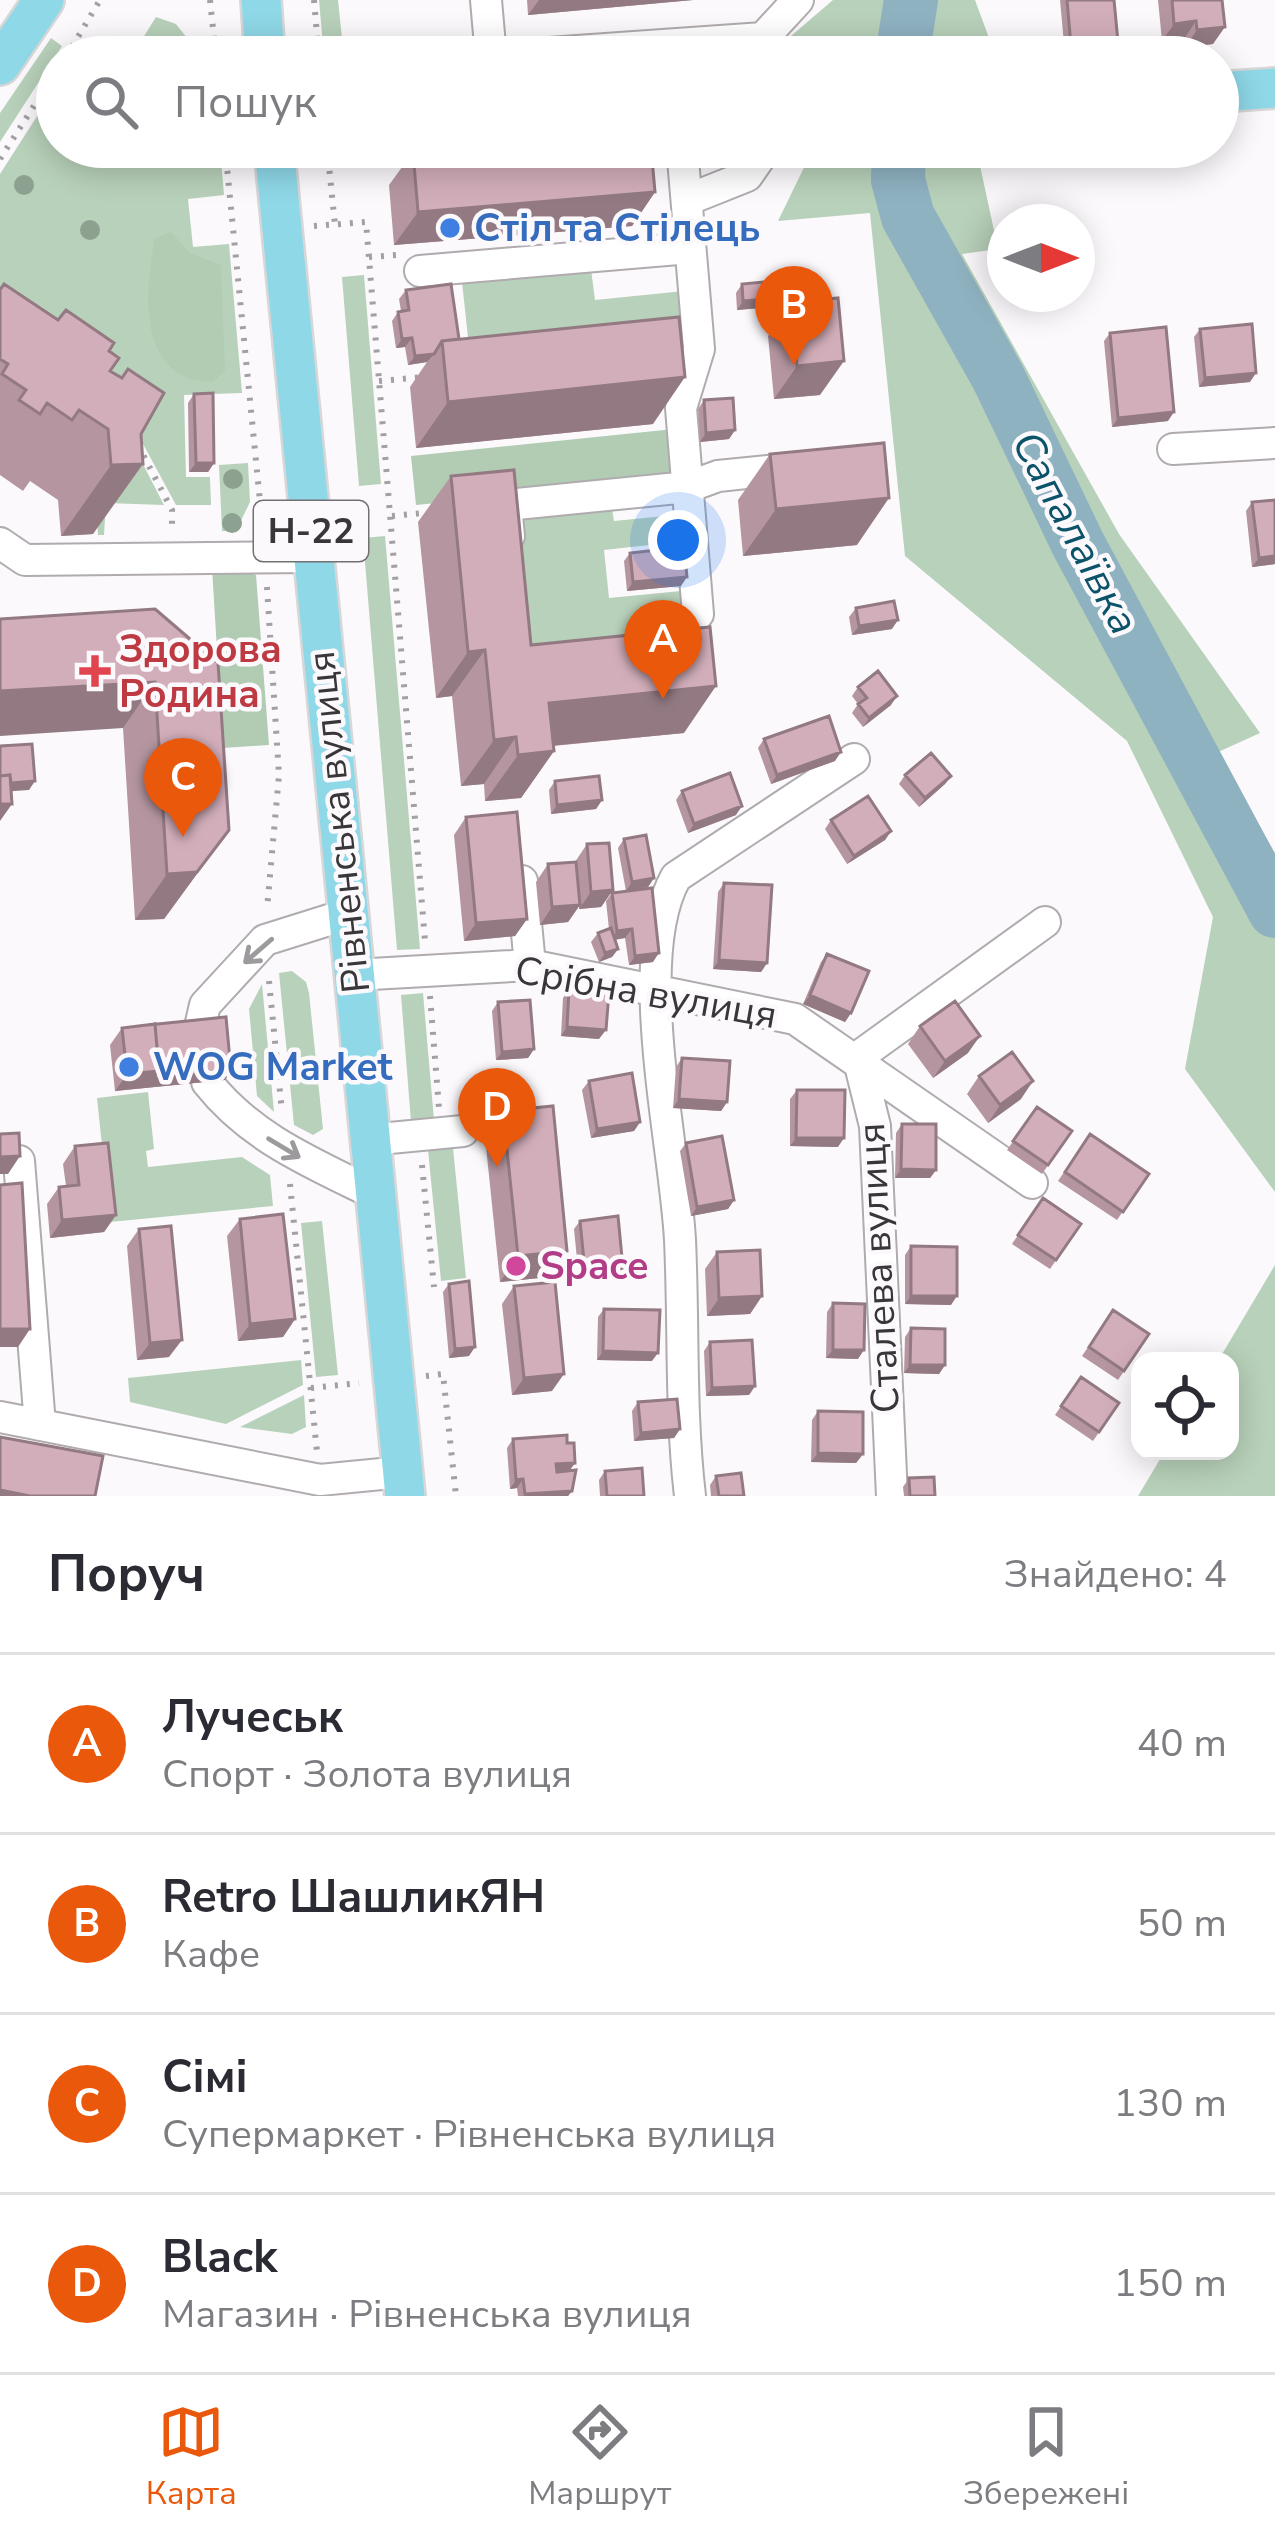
<!DOCTYPE html>
<html lang="uk">
<head>
<meta charset="utf-8">
<style>
  :root { --surface:#fff; --page:#f2f2f3; --text:#2b2b33; --muted:#7c7c81; --line:#e1e1e2; --accent:#ea580c }
  body { margin:0; font-family:"Nunito Sans",sans-serif; background:var(--page); color:var(--text) }
  .controls { position:absolute; right:36px; bottom:36px; display:grid; overflow:hidden; border-radius:24px; box-shadow:0 6px 30px #0003 }
  .controls button { width:108px; height:108px; display:grid; place-items:center; padding:0; border:0; border-bottom:3px solid var(--line); background:var(--surface); color:var(--text); font:60px sans-serif }
  .compass { position:absolute; left:987px; top:204px; width:108px; height:108px; border-radius:50%; background:var(--surface); box-shadow:0 6px 30px #0003; rotate:90deg }
  .you { position:absolute; left:678px; top:540px; width:42px; height:42px; margin:-30px; border:9px solid #fff; border-radius:50%; background:#1a73e8; box-shadow:0 0 0 18px #1a73e833 }
  .badge { display:grid; place-items:center; width:78px; height:78px; border-radius:50%; background:var(--accent); color:#fff; font-size:39px; font-weight:700 }
  .pin { position:absolute; translate:-50% -99px; filter:drop-shadow(0 3px 6px #0008) }
  .pin::after { content:''; position:absolute; top:63px; width:42px; height:36px; background:inherit; clip-path:polygon(0 0,100% 0,50% 100%) }
  .list { margin:0; padding:0; list-style:none }
  h2 { display:flex; justify-content:space-between; align-items:center; height:156px; margin:0; padding:0 48px; font-size:51px }
  h2 small { font-size:39px; font-weight:400; color:var(--muted) }
  .list li { display:grid; grid-template-columns:78px 1fr auto; gap:36px; align-items:center; box-sizing:border-box; height:180px; padding:0 48px; border-top:3px solid var(--line) }
  .list b { display:block; font-size:45px; white-space:nowrap }
  .list p { margin:0; font-size:39px; white-space:nowrap; color:var(--muted) }
  .list em { font-size:39px; font-style:normal; color:var(--muted) }
  .icon { flex:none; width:66px; height:66px; fill:none; stroke:currentColor; stroke-width:2; stroke-linecap:round; stroke-linejoin:round }
  .map { position:relative; flex:none; width:1275px; height:1496px; overflow:hidden }
  .search { position:absolute; background:var(--surface); box-shadow:0 6px 30px #0003; left:36px; right:36px; top:36px; height:132px; display:flex; align-items:center; gap:30px; box-sizing:border-box; padding:0 42px; border-radius:66px; color:var(--muted); font-size:45px }
  .sheet { height:876px; background:var(--surface) }
  nav { display:flex; justify-content:space-around; align-items:center; box-sizing:border-box; height:168px; border-top:3px solid var(--line); background:var(--surface); font-size:33px; color:var(--muted) }
  nav a { display:grid; justify-items:center; gap:6px }
  nav .on { color:var(--accent) }
  .map>svg:first-child { display:block }
  .green { fill:#b8d1ba }
  .forest { fill:#b2ccb4 }
  .lines { fill:none; stroke-linecap:round; stroke-linejoin:round }
  .river { stroke:#8fb2c1; stroke-width:54 }
  .minor-casing { stroke:#afabaf; stroke-width:34 }
  .major-casing { stroke:#d7d7d7; stroke-width:44 }
  .path { stroke:#a3a0a3; stroke-width:6; stroke-dasharray:3 9; stroke-linecap:butt }
  .minor { stroke:#fff; stroke-width:30 }
  .major { stroke:#8fd8e8; stroke-width:39 }
  .tree { fill:#8ca190 }
  .wall { fill:#b596a0 }
  .shaded-wall { fill:#937a82 }
  .building { fill:#d2aeba; stroke:#937a82; stroke-width:3 }
  .oneway { stroke:#9c9a9c }
  .shop-dot { fill:#3f7fe0; stroke:#fcf9fd; stroke-width:4.5 }
  .health-dot { fill:#e0444e; stroke:#fcf9fd; stroke-width:4.5 }
  .hotel-dot { fill:#d1479c; stroke:#fcf9fd; stroke-width:4.5 }
  .labels { text-anchor:middle; dominant-baseline:central; stroke-width:9; stroke-linejoin:round; paint-order:stroke }
  .shield { fill:#fcf9fd; stroke:#737073; stroke-width:3 }
  .shield-label { font-size:36px; font-weight:bold; fill:#383638 }
  .shop-label { font-size:39px; font-weight:bold; fill:#366cbe; stroke:#fcf9fd; text-anchor:start }
  .health-label { font-size:39px; font-weight:bold; fill:#be3a42; stroke:#fcf9fd; text-anchor:start }
  .street-label { font-size:39px; fill:#383638; stroke:#fcf9fd }
  .hotel-label { font-size:39px; font-weight:bold; fill:#b23c85; stroke:#fcf9fd; text-anchor:start }
  .water-label { font-size:42px; font-style:italic; fill:#0b5369; stroke:#fcf9fd }
</style>
</head>
<body>
<div class="map">
<svg width="1275" height="1496" viewBox="0 0 1275 1496">
  <rect width="100%" height="100%" fill="#fcf9fd"/>
  <path class="green" d="M319,0H338L344,57H324Z
    M833,0H975L996,57H792L791,36Z
    M156,17L176,24L202,57H131Z
    M51,38L62,46L0,142V113Z
    M57,85V147H220L224,195L188,199L193,247L229,244L242,393L184,395L186,477H210L211,505H176L136,431L0,337V174Z
    M814,147H976L998,249L962,254L1119,534L1260,733L1216,753L1275,853V1192L1185,1069L1213,917L1127,741L905,556L870,213L778,221Z
    M591,269L595,300L684,291L688,334L470,356L462,282Z
    M364,275L381,484L359,486L342,277Z
    M73,398L129,437L164,505L106,503L104,535H98L96,506L76,427L66,420Z
    M248,463L250,502L236,531H222L219,465Z
    M611,503L614,521L675,515L677,542L604,550L609,598L681,591L683,613L663,636L531,649L517,512Z
    M385,536L420,949L397,950L363,538Z
    M292,971L306,982L309,993L323,1129L313,1135L294,1125L279,973Z
    M262,984L274,1112L257,1096L249,1009Z
    M423,993L434,1120L411,1122L401,995Z
    M148,1092L154,1149L146,1151L148,1167L242,1157L270,1175L273,1206L110,1222L97,1098Z
    M452,1138L466,1278L441,1281L427,1140Z
    M322,1221L338,1375L316,1377L301,1223Z
    M1275,1265V1496H1138L1165,1451H1230V1361H1218Z
    M301,1360L303,1385L226,1424L130,1402L128,1378Z
    M304,1395L306,1427L292,1434L240,1427Z"/>
  <path class="forest" d="M171,232L190,253L221,265L225,371L213,382C137,382 144,291 155,238Z
    M674,429L679,479L416,505L411,456Z
    M212,568L242,569L256,575L269,745L223,748Z"/>
  <g class="lines">
    <path class="river" d="M902,57L911,0
      M899,147L898,180L908,217L998,377L1078,544L1275,911"/>
    <g class="minor-casing">
      <path id="minor" d="M486,0L491,57L763,38L798,0
        M687,200L747,176L767,147
        M420,271L690,248
        M1173,449L1275,443
        M509,536L506,505L688,487L718,476L796,468
        M0,543L25,560L313,557
        M655,644L675,642L698,614L681,408L699,349L682,147
        M522,881L530,965
        M354,975L530,965L795,1019L1032,1183
        M200,1027L205,1005L265,940L348,914
        M207,1082C251,1138 312,1163 375,1194
        M369,1140L463,1131
        M19,1161L40,1425
        M0,1417L320,1480L402,1472
        M690,1496C680,1411 684,1325 680,1240C675,1145 630,958 676,877L854,759
        M892,1496L875,1126L858,1057L1045,922"/>
    </g>
    <g class="major-casing">
      <path id="major" d="M261,0L265,57
        M0,65L44,0
        M1218,92L1275,88
        M274,147L405,1496"/>
    </g>
    <path class="path" d="M210,0L216,57
      M314,0L319,57
      M66,57L100,0
      M225,147L263,532
      M327,147L335,225
      M0,159L57,70
      M314,226L366,222L425,941
      M369,257L397,255
      M379,381L424,377
      M138,445L172,510V531
      M392,516L433,512
      M267,587L279,775L267,909
      M269,981L282,1112
      M430,996L439,1108
      M422,1165L434,1287
      M290,1184L317,1452
      M426,1376L443,1374L456,1496
      M311,1388L359,1383"/>
    <use href="#minor" class="minor"/>
    <use href="#major" class="major"/>
  </g>
  <g class="tree">
    <circle cx="24" cy="185" r="10"/>
    <circle cx="90" cy="230" r="10"/>
    <circle cx="233" cy="479" r="10"/>
    <circle cx="232" cy="523" r="10"/>
  </g>
  <path class="wall" d="M527,0H693L528,15Z
    M1060,0H1114L1118,42L1112,51L1065,55Z
    M1158,0H1222L1213,44L1185,47L1184,39L1162,41Z
    M413,152L655,192L632,226L394,245L389,185Z
    M742,284L760,308L737,310L736,293Z
    M0,289L109,351L110,371L141,434L93,534L61,536L58,500L30,481L23,491L0,475Z
    M406,290L459,339L653,424L416,448L410,387L427,362L408,365L405,347L396,348L392,321L398,312L401,311L399,299Z
    M791,303L820,395L774,399L768,336Z
    M1200,329L1250,382L1199,387L1194,337Z
    M1110,333L1168,421L1112,427L1104,341Z
    M194,394L214,463L208,472H189L188,403Z
    M704,400L735,430L729,439L700,442L698,409Z
    M770,454L857,545L743,556L738,500Z
    M451,476L531,645L684,733L553,746L554,751L521,798L485,801L484,784L461,786L452,696L436,698L418,522Z
    M1252,502L1275,564L1252,567L1246,511Z
    M630,553L681,586L627,591L624,561Z
    M856,608L892,629L852,635L849,617Z
    M155,609L229,830L164,919L135,920L123,728Z
    M858,687L891,705L863,727L852,713L858,704L852,696Z
    M764,739L835,761L771,784L758,748Z
    M905,775L951,776L945,784L919,807L899,784Z
    M555,781L602,800L596,809L551,814L549,790Z
    M682,791L736,815L688,833L676,800Z
    M466,817L527,919L515,936L464,941L454,835Z
    M831,820L891,831L885,840L847,864L825,829Z
    M624,839L654,878L648,887L631,890L653,962L629,965L625,938L615,940L618,949L612,957L599,962L591,942L598,933L609,929L606,901L612,893L626,891L618,848Z
    M587,844L613,890L601,907L579,909V906L568,922L540,925L536,882L548,864L575,862Z
    M724,883L767,963L761,972L713,969L718,892Z
    M827,954L851,1013L845,1022L803,1004L821,962Z
    M569,989L599,1039L561,1036L563,998Z
    M498,1002L534,1049L528,1058L496,1060L492,1011Z
    M920,1026L968,1053L933,1078L908,1044Z
    M122,1028L231,1071L225,1080L115,1091L110,1045Z
    M682,1058L727,1102L721,1111L673,1108L676,1067Z
    M979,1076L1021,1099L988,1123L967,1094Z
    M589,1081L640,1122L634,1131L591,1138L582,1090Z
    M797,1090L838,1147L790,1146V1099Z
    M1037,1107L1072,1131L1042,1174L1007,1150Z
    M503,1111L567,1251L549,1277L500,1282L485,1137Z
    M902,1124L936,1170L930,1178H895L896,1133Z
    M1090,1134L1149,1174L1117,1220L1058,1181Z
    M686,1143L734,1200L728,1209L691,1216L680,1151Z
    M75,1146L116,1215L104,1232L50,1238L47,1204L59,1187L66,1186L63,1164Z
    M1043,1198L1081,1224L1050,1269L1012,1244Z
    M240,1219L295,1319L283,1337L238,1341L227,1236Z
    M580,1221L617,1276L579,1280L574,1229Z
    M139,1229L169,1357L137,1360L127,1246Z
    M911,1246L951,1305L905,1304V1255Z
    M717,1252L762,1296L750,1314L707,1316L705,1269Z
    M449,1284L469,1356L449,1358L443,1292Z
    M514,1286L552,1391L512,1395L502,1304Z
    M833,1303L858,1359L826,1358L827,1312Z
    M604,1309L652,1361L597,1360L598,1317Z
    M1113,1310L1149,1334L1118,1380L1082,1356Z
    M911,1328L945,1365L939,1374L904,1373L905,1337Z
    M710,1342L755,1386L749,1395L706,1396L704,1351Z
    M1081,1377L1119,1403L1093,1441L1055,1415Z
    M638,1402L680,1429L674,1438L634,1441L632,1411Z
    M818,1411L863,1454L856,1463L811,1462L812,1420Z
    M513,1439L567,1443L575,1463L570,1470L572,1491L568,1496H518L517,1488L510,1489L507,1448Z
    M605,1471L644,1496H600L599,1480Z
    M716,1476L744,1496H711L710,1485Z
    M909,1478L935,1496H904L903,1487Z"/>
  <path class="shaded-wall" d="M539,0H693L528,15Z
    M1196,21L1184,39L1162,41L1174,24Z
    M1225,27L1213,44L1185,47L1197,30Z
    M1118,42L1112,51L1065,55L1071,46Z
    M655,192L632,226L394,245L418,212Z
    M766,299L760,308L737,310L743,301Z
    M412,338L405,347L396,348L402,339Z
    M434,354L427,362L408,365L415,356Z
    M844,361L820,395L774,399L797,366Z
    M1256,373L1250,382L1199,387L1205,378Z
    M685,377L653,424L416,448L448,402Z
    M1174,412L1168,421L1112,427L1118,418Z
    M735,430L729,439L700,442L706,433Z
    M196,463H214L208,472H189Z
    M143,464L93,534L61,536L111,465Z
    M889,498L857,545L743,556L776,509Z
    M1275,556V564L1252,567L1259,558Z
    M687,577L681,586L627,591L633,582Z
    M898,620L892,629L852,635L859,626Z
    M485,650L452,696L436,698L468,652Z
    M155,682L123,728L0,736V691Z
    M716,686L684,733L517,749L549,703Z
    M897,696L891,705L863,727L869,718Z
    M516,737L484,784L461,786L494,740Z
    M554,751L521,798L485,801L518,755Z
    M841,752L835,761L771,784L777,775Z
    M951,776L945,784L919,807L925,798Z
    M35,781L29,790L0,792V784Z
    M602,800L596,809L551,814L557,805Z
    M0,804H12L0,821Z
    M742,806L736,815L688,833L694,824Z
    M229,830L164,919L135,920L167,874Z
    M891,831L885,840L847,864L854,856Z
    M654,878L648,887L626,891L632,882Z
    M613,890L601,907L579,909L591,892Z
    M580,905L568,922L540,925L552,907Z
    M527,919L515,936L464,941L476,923Z
    M632,929L625,938L611,940L617,931Z
    M618,949L612,957L599,962L605,953Z
    M659,953L653,962L629,965L635,956Z
    M719,960L767,963L761,972L713,969Z
    M810,995L851,1013L845,1022L803,1004Z
    M567,1027L606,1030L599,1039L561,1036Z
    M980,1036L968,1053L933,1078L945,1061Z
    M534,1049L528,1058L496,1060L502,1052Z
    M159,1071H231L225,1080L115,1091L127,1074Z
    M1033,1081L1021,1099L988,1123L1000,1105Z
    M679,1099L727,1102L721,1111L673,1108Z
    M640,1122L634,1131L591,1138L597,1129Z
    M796,1138H844L838,1147L790,1146Z
    M20,1156L8,1174H0V1157Z
    M901,1169L936,1170L930,1178H895Z
    M734,1200L728,1209L691,1216L697,1207Z
    M116,1215L104,1232L50,1238L62,1220Z
    M567,1251L549,1277L500,1282L518,1256Z
    M623,1268L617,1276L579,1280L585,1271Z
    M762,1296L750,1314L707,1316L719,1298Z
    M911,1296H957L951,1305L905,1304Z
    M295,1319L283,1337L238,1341L250,1324Z
    M0,1329H30L18,1347H0Z
    M182,1340L169,1357L137,1360L150,1343Z
    M475,1347L469,1356L449,1358L455,1349Z
    M833,1350H864L858,1359L826,1358Z
    M603,1351L658,1353L652,1361L597,1360Z
    M910,1365H945L939,1374L904,1373Z
    M564,1374L552,1391L512,1395L524,1378Z
    M755,1386L749,1395L706,1396L712,1388Z
    M680,1429L674,1438L634,1441L641,1433Z
    M818,1453L863,1454L856,1463L811,1462Z
    M575,1463L569,1471L550,1473L556,1464Z
    M523,1479L517,1488L510,1489L516,1480Z
    M0,1490L30,1496H0Z
    M572,1491L568,1496H523L525,1494Z"/>
  <path class="building" d="M1067,0H1114L1118,42L1071,46Z
    M1172,0H1222L1225,27L1197,30L1196,21L1174,24Z
    M469,147H651L655,192L418,212L413,152Z
    M764,282L766,299L743,301L742,284Z
    M4,284L58,320L66,310L114,343L109,351L119,358L110,371L122,378L128,369L164,393L141,434L143,464L111,465L108,429L79,410L72,420L47,403L40,414L19,400L26,390L2,374L8,364L0,359V290Z
    M451,284L459,339L442,341L434,354L415,356L412,338L402,339L398,312L409,310L406,290Z
    M838,298L844,361L797,366L791,303Z
    M679,317L685,377L448,402L442,341Z
    M1252,324L1256,373L1205,378L1200,329Z
    M1166,327L1174,412L1118,418L1110,333Z
    M213,393L214,463H196L194,394Z
    M733,398L735,430L706,433L704,400Z
    M884,443L889,498L776,509L770,454Z
    M514,470L531,645L710,627L716,686L549,703L554,751L518,755L516,737L494,740L485,650L468,652L451,476Z
    M1275,500V556L1259,558L1252,502Z
    M684,547L687,577L633,582L630,553Z
    M894,601L898,620L859,626L856,608Z
    M155,609L218,663L229,830L197,872L167,874L155,682L0,691V619Z
    M878,671L897,696L869,718L858,704L867,698L858,687Z
    M829,716L841,752L777,775L764,739Z
    M32,744L35,781L11,783L10,775L0,776V746Z
    M931,753L951,776L925,798L905,775Z
    M730,773L742,806L694,824L682,791Z
    M10,775L12,804H0V776Z
    M599,776L602,800L557,805L555,781Z
    M868,796L891,831L854,856L831,820Z
    M517,812L527,919L476,923L466,817Z
    M646,835L654,878L632,882L624,839Z
    M609,843L613,890L591,892L587,844Z
    M576,862L580,905L552,907L548,864Z
    M724,883L772,885L767,963L719,960Z
    M652,888L659,953L635,956L632,929L617,931L612,893Z
    M611,928L618,949L605,953L598,933Z
    M827,954L869,971L851,1013L810,995Z
    M569,989L609,992L606,1030L567,1027Z
    M530,1000L534,1049L502,1052L498,1002Z
    M955,1001L980,1036L945,1061L920,1026Z
    M226,1017L231,1071L153,1079L159,1071L155,1024L148,1025Z
    M155,1024L159,1071L127,1074L122,1028Z
    M1012,1052L1033,1081L1000,1105L979,1076Z
    M682,1058L730,1061L727,1102L679,1099Z
    M632,1073L640,1122L597,1129L589,1081Z
    M797,1090H845L844,1138H796Z
    M553,1106L567,1251L518,1256L503,1111Z
    M1037,1107L1072,1131L1048,1165L1013,1141Z
    M902,1124H936V1170L901,1169Z
    M19,1133L20,1156L0,1157V1134Z
    M1090,1134L1149,1174L1123,1212L1065,1172Z
    M722,1136L734,1200L697,1207L686,1143Z
    M108,1143L116,1215L62,1220L59,1187L79,1185L75,1146Z
    M22,1183L30,1329H0V1185Z
    M1043,1198L1081,1224L1056,1260L1018,1235Z
    M283,1214L295,1319L250,1324L240,1219Z
    M618,1216L623,1268L585,1271L580,1221Z
    M171,1226L182,1340L150,1343L139,1229Z
    M911,1246L957,1247V1296H911Z
    M760,1250L762,1296L719,1298L717,1252Z
    M469,1281L475,1347L455,1349L449,1284Z
    M555,1282L564,1374L524,1378L514,1286Z
    M833,1303L865,1304L864,1350H833Z
    M604,1309L660,1310L658,1353L603,1351Z
    M1113,1310L1149,1334L1124,1371L1089,1347Z
    M911,1328L945,1329V1365H910Z
    M752,1340L755,1386L712,1388L710,1342Z
    M1081,1377L1119,1403L1099,1432L1061,1406Z
    M677,1399L680,1429L641,1433L638,1402Z
    M818,1411L863,1412V1454L818,1453Z
    M567,1435V1443H574L575,1463L556,1464L557,1472L576,1470L572,1491L525,1494L523,1479L516,1480L513,1439Z
    M0,1437L103,1456L95,1496H30L0,1490Z
    M642,1468L644,1496H607L605,1471Z
    M741,1473L744,1496H719L716,1476Z
    M934,1477L935,1496H910L909,1478Z"/>
  <defs><path id="oneway-shaft" d="M-6 0H5M1.5-3L5.5 0L1.5 3" fill="none" stroke-width="1.6" stroke-linecap="round" stroke-linejoin="round" transform="scale(3)"/></defs>
  <g class="oneway">
    <use href="#oneway-shaft" transform="translate(258 951) rotate(139)"/>
    <use href="#oneway-shaft" transform="translate(284 1148) rotate(31)"/>
  </g>
  <g class="shop-dot">
    <circle cx="450" cy="228" r="12"/>
    <circle cx="129" cy="1067" r="12"/>
  </g>
  <path class="health-dot" d="M89 653h12v12h12v12h-12v12h-12v-12h-12v-12h12z"/>
  <circle class="hotel-dot" cx="516" cy="1266" r="12"/>
  <g class="labels">
    <rect class="shield" x="254" y="501" width="114" height="60" rx="9"/>
    <g class="shield-label">
      <text x="311" y="531">Н-22</text>
    </g>
    <g class="shop-label">
      <text x="474" y="228">Стіл та Стілець</text>
      <text x="153" y="1067">WOG Market</text>
    </g>
    <g class="health-label">
      <text x="119" y="649">Здорова<tspan x="119" dy="45">Родина</tspan></text>
    </g>
    <g class="street-label">
      <text transform="translate(339 822) rotate(-96)">Рівненська вулиця</text>
      <text transform="translate(646 993) rotate(10)">Срібна вулиця</text>
      <text transform="translate(879 1268) rotate(-93)">Сталева вулиця</text>
    </g>
    <g class="hotel-label">
      <text x="540" y="1266">Space</text>
    </g>
    <g class="water-label">
      <text transform="translate(1075 533) rotate(62)">Сапалаївка</text>
    </g>
  </g>
</svg>
<div class="controls">
<button><svg class="icon" aria-label="locate" viewBox="0 0 24 24"><circle cx="12" cy="12" r="6"/><path d="M12 2v4M12 18v4M2 12h4M18 12h4"/></svg></button>
</div>
<svg class="compass" viewBox="-18 -18 36 36"><path d="M0-13l5 13h-10z" fill="#e53935"/><path d="M0 13l5-13h-10z" fill="#7c7c81"/></svg>
<div class="you"></div>
<div class="pin badge" style="left:663px;top:699px">A</div>
<div class="pin badge" style="left:794px;top:365px">B</div>
<div class="pin badge" style="left:183px;top:837px">C</div>
<div class="pin badge" style="left:497px;top:1167px">D</div>
<div class="search"><svg class="icon" aria-label="search" viewBox="0 0 24 24"><circle cx="10" cy="10" r="6"/><path d="M15 15l6 6"/></svg>Пошук</div>
</div>
<section class="sheet">
<h2>Поруч<small>Знайдено: 4</small></h2>
<ul class="list">
<li><span class="badge">A</span><div><b>Лучеськ</b><p>Спорт · Золота вулиця</p></div><em>40 m</em></li>
<li><span class="badge">B</span><div><b>Retro ШашликЯН</b><p>Кафе</p></div><em>50 m</em></li>
<li><span class="badge">C</span><div><b>Сімі</b><p>Супермаркет · Рівненська вулиця</p></div><em>130 m</em></li>
<li><span class="badge">D</span><div><b>Black</b><p>Магазин · Рівненська вулиця</p></div><em>150 m</em></li>
</ul>
</section>
<nav>
<a class="on"><svg class="icon" aria-label="map" viewBox="0 0 24 24"><path d="M3 6l6-2 6 2 6-2v14l-6 2-6-2-6 2zM9 4v14M15 6v14"/></svg>Карта</a>
<a><svg class="icon" aria-label="directions" viewBox="0 0 24 24"><path d="M12 3l9 9-9 9-9-9zM9 14v-3h6M13 9l2 2-2 2"/></svg>Маршрут</a>
<a><svg class="icon" aria-label="saved" viewBox="0 0 24 24"><path d="M7 4h10v16l-5-4-5 4z"/></svg>Збережені</a>
</nav>
</body>
</html>
